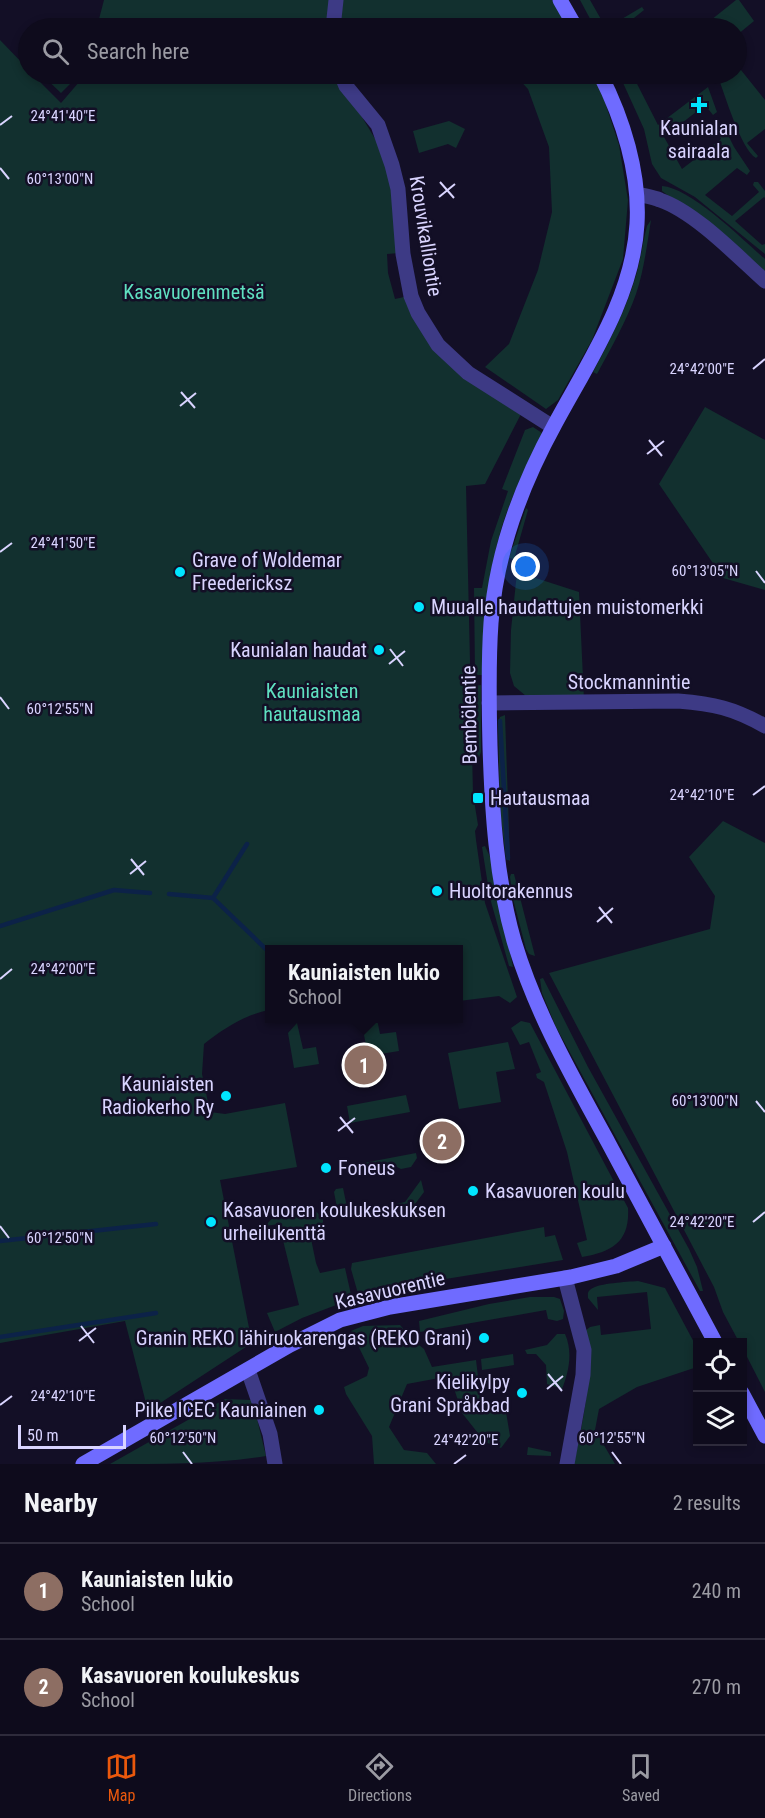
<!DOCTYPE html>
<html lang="en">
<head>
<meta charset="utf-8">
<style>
  :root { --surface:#0e0b1c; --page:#171425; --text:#f1f3f6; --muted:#9b9ba3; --line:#2e2b3b; --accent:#ea580c }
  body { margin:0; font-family:"Roboto Condensed",sans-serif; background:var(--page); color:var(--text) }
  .controls { position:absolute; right:18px; bottom:18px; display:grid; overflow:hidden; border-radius:0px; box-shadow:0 3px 9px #0003 }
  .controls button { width:54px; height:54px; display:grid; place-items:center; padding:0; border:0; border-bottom:2px solid var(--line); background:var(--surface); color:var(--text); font:30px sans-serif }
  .scale { position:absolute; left:18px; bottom:15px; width:108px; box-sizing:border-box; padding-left:6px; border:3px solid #d9d4ff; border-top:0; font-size:16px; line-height:21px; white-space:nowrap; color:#d9d4ff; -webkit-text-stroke:4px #130f26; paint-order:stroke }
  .you { position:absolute; left:526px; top:567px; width:21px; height:21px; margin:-15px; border:4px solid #fff; border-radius:50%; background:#1a73e8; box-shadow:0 0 0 9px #1a73e833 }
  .badge { display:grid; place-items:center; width:39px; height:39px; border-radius:50%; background:var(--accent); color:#fff; font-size:20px; font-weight:700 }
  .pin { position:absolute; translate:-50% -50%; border:3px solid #fff; box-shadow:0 2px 6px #0006 }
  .popup { position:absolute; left:265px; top:945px; width:198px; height:78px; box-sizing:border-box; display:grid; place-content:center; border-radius:0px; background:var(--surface); filter:drop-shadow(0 2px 4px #0005); font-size:20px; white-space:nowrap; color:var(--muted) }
  .popup b { font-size:22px; color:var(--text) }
  .popup::after { content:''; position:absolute; left:50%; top:100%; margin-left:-12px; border:12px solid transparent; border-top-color:var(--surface) }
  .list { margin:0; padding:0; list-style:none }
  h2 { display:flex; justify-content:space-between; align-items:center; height:78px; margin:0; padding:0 24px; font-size:26px }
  h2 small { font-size:20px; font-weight:400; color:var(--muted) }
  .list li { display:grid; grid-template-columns:39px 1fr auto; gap:18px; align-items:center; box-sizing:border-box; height:96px; padding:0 24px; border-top:2px solid var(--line) }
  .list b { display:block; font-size:22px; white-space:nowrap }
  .list p { margin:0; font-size:20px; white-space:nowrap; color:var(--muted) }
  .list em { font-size:20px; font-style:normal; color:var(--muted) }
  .icon { flex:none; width:33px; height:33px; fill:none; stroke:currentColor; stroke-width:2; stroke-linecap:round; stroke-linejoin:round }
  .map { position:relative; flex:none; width:765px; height:1464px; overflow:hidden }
  .search { position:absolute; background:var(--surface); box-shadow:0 3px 9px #0003; left:18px; right:18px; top:18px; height:66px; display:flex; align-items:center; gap:15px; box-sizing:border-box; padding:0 21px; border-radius:33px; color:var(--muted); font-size:22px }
  .sheet { height:270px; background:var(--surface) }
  nav { display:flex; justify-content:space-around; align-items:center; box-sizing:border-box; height:84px; border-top:2px solid var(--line); background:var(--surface); font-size:16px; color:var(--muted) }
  nav a { display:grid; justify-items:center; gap:3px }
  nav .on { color:var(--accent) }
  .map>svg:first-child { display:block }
  .green { fill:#12302f }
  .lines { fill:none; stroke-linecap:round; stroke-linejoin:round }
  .stream { stroke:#0c2248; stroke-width:4.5 }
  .street { stroke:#3d3a85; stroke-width:15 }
  .secondary { stroke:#6f6bff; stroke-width:15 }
  .ticks { fill:none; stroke:#d9d4ff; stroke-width:2 }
  .poi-dot { fill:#00e5ff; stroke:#130f26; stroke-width:2 }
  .labels { text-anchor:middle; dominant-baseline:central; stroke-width:5; stroke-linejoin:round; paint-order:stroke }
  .poi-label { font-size:20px; fill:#d9d4ff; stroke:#130f26; text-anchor:start }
  .street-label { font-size:20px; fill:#d9d4ff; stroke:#130f26 }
  .park-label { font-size:20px; fill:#5fe0c0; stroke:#130f26 }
  .ticks-label { font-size:15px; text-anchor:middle; fill:#d9d4ff; stroke:#130f26; stroke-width:5; stroke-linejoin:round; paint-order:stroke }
</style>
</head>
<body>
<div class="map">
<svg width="765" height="1464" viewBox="0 0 765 1464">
  <rect width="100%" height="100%" fill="#130f26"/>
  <path class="green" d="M104,0H331L329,28H104L98,23Z
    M341,0H552L568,28H338Z
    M580,0H590L606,28H595Z
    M736,0H739L754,21L737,35L736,28H701Z
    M642,7L644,10L624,26L625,28H615V23Z
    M0,40L28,69V74H32L61,103L86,74H336L380,147L391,185L399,253L387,254L388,273L395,299L404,297L426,337L521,414L485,484L466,486L473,794L478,825L475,831L476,840L485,903L517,997L510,1003L499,996L459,1001L458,950H270L269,1010C245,1015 224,1028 204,1044L202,1074L210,1112L225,1114L285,1103L297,1167L220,1180L252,1343L148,1411L125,1321L0,1343Z
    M737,65L765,100V129L747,143L758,156L756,158C741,150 724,92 717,74H736Z
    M41,74H80L61,93Z
    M514,74H592L600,87L619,145L628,200L623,259L592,340L558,400L546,409L485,367L509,344L538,270L552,212L549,147L528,89Z
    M619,74H632L658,125L708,87L717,112L713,115L705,105L664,137L682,169L721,139L716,127L719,125L724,127L734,147L750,171L747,175L737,168L705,195L732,216L759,192L753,185L754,182H758L765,191V198L764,197L735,221L762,245L765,244V254L695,197L661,178L652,164L644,129Z
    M449,121L465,129L456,148L448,144L419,153L413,131Z
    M662,186C691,188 742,239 765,259V275L692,213L662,191Z
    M651,220C647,245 644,270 636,294C626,322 611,348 597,374L593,372C610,340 627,308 637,272C641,257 643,241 647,226Z
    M705,407L765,440V590L723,578L659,484Z
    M533,427L542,433C526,468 507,503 498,541C487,584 487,631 483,675H475L474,588H482L491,541L508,491L502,489L525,430Z
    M526,508L528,510L514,559L509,558Z
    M517,572L579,592L584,700L526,696L514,686L510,673L511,630Z
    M481,685V752L476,766L474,686Z
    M505,715L510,861L506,858L500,811L498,722L500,717Z
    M723,821L765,843V1392L743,1349L742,1342H739L723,1312L714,1287L549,973L710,929L715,896L689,857Z
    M485,846L491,859L513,967L509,966L490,898L482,847Z
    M511,874H514L535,956L529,954L526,949L513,899L510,877Z
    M543,978L588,1067L689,1249L697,1267L703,1291H700L556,1027L542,993L540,979Z
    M361,1019H377L380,1034L396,1032L399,1051L368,1056Z
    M521,1021L530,1023L628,1208C630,1241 613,1252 582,1257L577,1243L587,1240L567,1152L544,1082L537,1078L536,1074L541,1072L529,1042L520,1045L511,1028Z
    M297,1023L303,1049L316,1047L319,1064L294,1068L288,1033Z
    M508,1042L515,1069L496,1072L501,1102L459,1109L448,1053Z
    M406,1095L410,1112L350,1123L347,1106Z
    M416,1153L417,1158L411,1167L401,1169L395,1166L389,1170L366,1175L353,1165Z
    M421,1180L424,1192L412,1208L363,1217L362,1211L405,1202Z
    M343,1188L348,1212L340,1215L338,1213L334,1192L336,1189Z
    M308,1204L323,1218V1227L310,1234L316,1263L320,1273L345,1268L352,1299L302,1318L275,1332L267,1313L299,1305L279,1224L265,1226C280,1210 286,1206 308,1204Z
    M544,1227L545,1237L555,1235L563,1260L396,1287L359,1297L351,1269L352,1263Z
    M638,1281L665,1288L697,1348V1367L637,1387L599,1409L595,1430L615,1464H574C583,1419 594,1377 585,1331L590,1327L600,1325L601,1335L651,1329L647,1292L597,1297L598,1310L588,1298C588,1294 587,1292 591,1289C600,1283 626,1282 638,1281Z
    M530,1297H554L560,1299L564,1311L563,1319L557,1321L548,1319L546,1310L420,1332L419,1321L489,1304Z
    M400,1325L414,1341L424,1349L432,1367L476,1360L482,1409L505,1406L510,1436L501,1448L485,1442L462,1413L450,1376L407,1384L389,1427L404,1450L427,1453L436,1464H374L372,1436L346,1394L344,1387L367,1376L369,1368L351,1331L363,1326Z
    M557,1334H565C573,1352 569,1371 562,1389L547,1384L546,1365L536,1354H527L525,1350L547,1345Z
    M513,1354L514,1365L482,1370L481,1359Z
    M225,1399L251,1400L253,1402L266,1456C216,1464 163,1464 110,1464Z
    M528,1447L551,1452V1456L527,1455Z"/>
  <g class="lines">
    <path class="stream" d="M500,721L508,858
      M169,894L213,898L247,844
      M213,898L270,953
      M0,926L114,890L150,893
      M0,1241L156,1224
      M0,1337L156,1313"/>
    <path class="street" d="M333,28L336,0
      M341,74L346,86L378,125L392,165L398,189L403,254L411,296L418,313L438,345L468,373L553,427
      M637,194C645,196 653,197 660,200C695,212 737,256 765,281
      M489,703L678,701C714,704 733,708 765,726
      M565,1278L584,1350L583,1375L567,1464
      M248,1370L270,1434L275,1464"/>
    <path class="secondary" d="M560,0L576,28
      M600,74C623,119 640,173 637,224C633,297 589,361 555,424C521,486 496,552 491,623C488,664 489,705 490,746C492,811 496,878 514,941C536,1014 573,1078 609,1144C645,1210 680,1276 715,1342
      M742,1393L765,1436
      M83,1464L290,1345L340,1320L390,1307L571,1277L616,1266L664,1246"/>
  </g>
  <path class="ticks" d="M0,125L12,116M0,168L9,179M440,182L454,198M439,197L455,184M753,369L765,359M181,392L195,408M180,406L196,393M649,440L662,456M647,454L664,441M0,552L12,543M756,571L765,583M390,649L403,666M389,664L405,651M0,697L9,709M753,795L765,786M131,859L144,875M130,874L146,861M599,907L612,923M597,922L613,908M0,979L12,969M756,1101L765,1112M340,1117L353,1133M338,1131L355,1118M753,1222L765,1212M0,1226L9,1238M81,1326L94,1343M79,1341L96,1328M548,1374L562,1391M547,1389L563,1376M0,1405L12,1396M183,1452L192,1464M612,1452L621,1464M454,1464L466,1455"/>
  <g class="poi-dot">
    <path d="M696 96h6v6h6v6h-6v6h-6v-6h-6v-6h6z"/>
    <circle cx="180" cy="572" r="6"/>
    <circle cx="419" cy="607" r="6"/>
    <circle cx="379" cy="650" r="6"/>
    <rect x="472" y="792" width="12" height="12" rx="3"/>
    <circle cx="437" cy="891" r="6"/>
    <circle cx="226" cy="1096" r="6"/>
    <circle cx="326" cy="1168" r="6"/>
    <circle cx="473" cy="1191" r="6"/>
    <circle cx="211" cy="1222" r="6"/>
    <circle cx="484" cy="1338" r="6"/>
    <circle cx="522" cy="1393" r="6"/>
    <circle cx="319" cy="1410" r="6"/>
  </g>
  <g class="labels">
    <g class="poi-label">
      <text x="699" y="128" text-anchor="middle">Kaunialan<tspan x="699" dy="23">sairaala</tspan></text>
      <text x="192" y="560">Grave of Woldemar<tspan x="192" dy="23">Freedericksz</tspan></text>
      <text x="431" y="607">Muualle haudattujen muistomerkki</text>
      <text x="367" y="650" text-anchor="end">Kaunialan haudat</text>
      <text x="490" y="798">Hautausmaa</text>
      <text x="449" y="891">Huoltorakennus</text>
      <text x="214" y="1084" text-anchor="end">Kauniaisten<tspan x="214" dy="23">Radiokerho Ry</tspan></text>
      <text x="338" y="1168">Foneus</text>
      <text x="485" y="1191">Kasavuoren koulu</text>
      <text x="223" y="1210">Kasavuoren koulukeskuksen<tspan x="223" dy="23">urheilukenttä</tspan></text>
      <text x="472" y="1338" text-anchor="end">Granin REKO lähiruokarengas (REKO Grani)</text>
      <text x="510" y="1382" text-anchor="end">Kielikylpy<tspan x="510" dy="23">Grani Språkbad</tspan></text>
      <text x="307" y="1410" text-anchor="end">Pilke ICEC Kauniainen</text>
    </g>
    <g class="street-label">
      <text transform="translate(426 236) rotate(81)">Krouvikalliontie</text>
      <text x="629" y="682">Stockmannintie</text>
      <text transform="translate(469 715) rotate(-91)">Bembölentie</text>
      <text transform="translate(390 1290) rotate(-13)">Kasavuorentie</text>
    </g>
    <g class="park-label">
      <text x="194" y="292">Kasavuorenmetsä</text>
      <text x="312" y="691">Kauniaisten<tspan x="312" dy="23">hautausmaa</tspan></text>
    </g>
  </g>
  <g class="ticks-label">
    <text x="63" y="121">24°41'40"E</text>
    <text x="60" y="184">60°13'00"N</text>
    <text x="702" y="374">24°42'00"E</text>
    <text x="63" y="548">24°41'50"E</text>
    <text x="705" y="576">60°13'05"N</text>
    <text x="60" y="714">60°12'55"N</text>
    <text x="702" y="800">24°42'10"E</text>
    <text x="63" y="974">24°42'00"E</text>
    <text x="705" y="1106">60°13'00"N</text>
    <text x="702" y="1227">24°42'20"E</text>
    <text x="60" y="1243">60°12'50"N</text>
    <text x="63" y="1401">24°42'10"E</text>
    <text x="183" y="1443">60°12'50"N</text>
    <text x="612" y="1443">60°12'55"N</text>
    <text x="466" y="1445">24°42'20"E</text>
  </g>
</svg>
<div class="controls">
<button><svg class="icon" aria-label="locate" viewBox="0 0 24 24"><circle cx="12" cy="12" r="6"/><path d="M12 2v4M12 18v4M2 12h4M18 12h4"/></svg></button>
<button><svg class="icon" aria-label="layers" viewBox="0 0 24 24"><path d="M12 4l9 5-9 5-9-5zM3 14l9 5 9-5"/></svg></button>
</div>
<div class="scale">50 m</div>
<div class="you"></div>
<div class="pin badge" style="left:364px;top:1065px;background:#8d6e63">1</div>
<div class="popup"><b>Kauniaisten lukio</b>School</div>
<div class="pin badge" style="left:442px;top:1141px;background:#8d6e63">2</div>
<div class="search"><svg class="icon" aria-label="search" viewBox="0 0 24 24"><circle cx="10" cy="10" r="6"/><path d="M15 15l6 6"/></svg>Search here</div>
</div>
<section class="sheet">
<h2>Nearby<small>2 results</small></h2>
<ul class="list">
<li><span class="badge" style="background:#8d6e63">1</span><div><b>Kauniaisten lukio</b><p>School</p></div><em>240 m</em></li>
<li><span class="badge" style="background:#8d6e63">2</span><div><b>Kasavuoren koulukeskus</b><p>School</p></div><em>270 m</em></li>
</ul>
</section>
<nav>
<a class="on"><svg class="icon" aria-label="map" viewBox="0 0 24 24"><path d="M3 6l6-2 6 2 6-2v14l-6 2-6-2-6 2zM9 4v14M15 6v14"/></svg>Map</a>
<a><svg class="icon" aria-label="directions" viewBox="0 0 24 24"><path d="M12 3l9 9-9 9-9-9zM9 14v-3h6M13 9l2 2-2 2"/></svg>Directions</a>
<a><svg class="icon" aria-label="saved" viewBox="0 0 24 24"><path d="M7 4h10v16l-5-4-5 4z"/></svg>Saved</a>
</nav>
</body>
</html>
